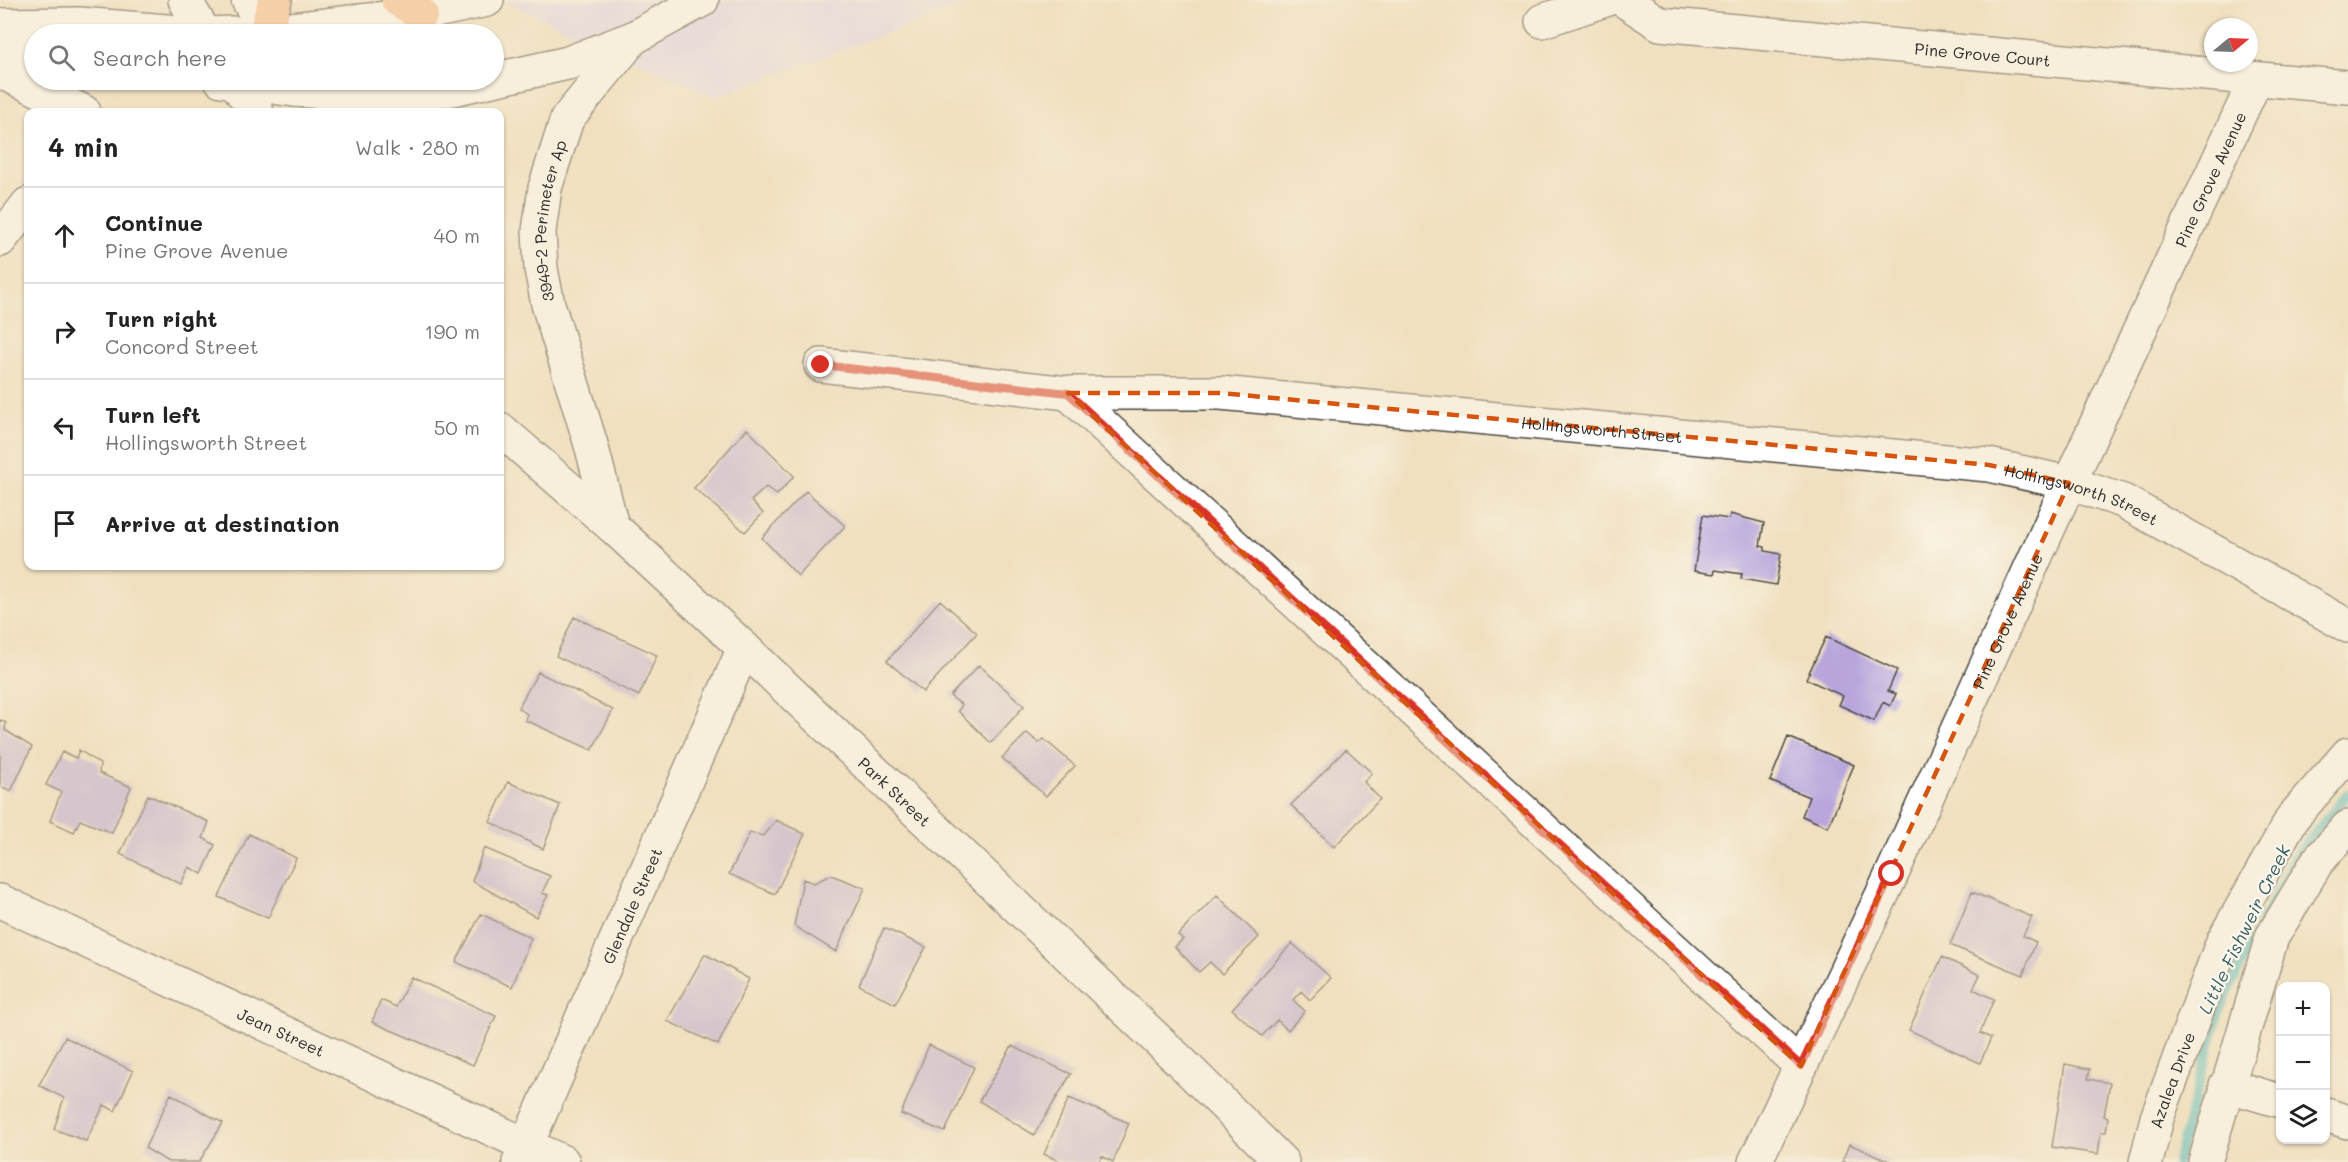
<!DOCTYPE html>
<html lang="en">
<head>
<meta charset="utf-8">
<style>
  :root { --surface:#fff; --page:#f6f6f6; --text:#222; --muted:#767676; --line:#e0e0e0 }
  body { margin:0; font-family:Mali,sans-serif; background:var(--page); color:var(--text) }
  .controls { position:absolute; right:18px; bottom:18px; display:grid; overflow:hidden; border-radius:12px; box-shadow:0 2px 4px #0004 }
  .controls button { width:54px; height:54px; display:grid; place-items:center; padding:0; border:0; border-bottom:2px solid var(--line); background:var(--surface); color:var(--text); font:30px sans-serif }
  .compass { position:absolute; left:2204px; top:18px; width:54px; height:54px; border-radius:50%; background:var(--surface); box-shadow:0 2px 4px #0004; rotate:71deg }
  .stop { position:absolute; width:18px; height:18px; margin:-14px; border:4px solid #d93025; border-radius:50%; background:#fff }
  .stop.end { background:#d93025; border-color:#fff; box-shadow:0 2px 6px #0008 }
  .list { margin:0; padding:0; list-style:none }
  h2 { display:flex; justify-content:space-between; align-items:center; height:78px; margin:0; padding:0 24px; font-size:26px }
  h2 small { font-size:20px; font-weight:400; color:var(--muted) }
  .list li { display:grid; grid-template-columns:39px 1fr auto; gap:18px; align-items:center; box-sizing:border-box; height:96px; padding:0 24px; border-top:2px solid var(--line) }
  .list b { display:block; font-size:22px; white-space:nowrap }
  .list p { margin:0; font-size:20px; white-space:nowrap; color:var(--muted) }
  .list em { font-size:20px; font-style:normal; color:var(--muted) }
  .icon { flex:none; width:33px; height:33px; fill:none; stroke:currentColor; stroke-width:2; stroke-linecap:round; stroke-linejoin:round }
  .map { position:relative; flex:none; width:2348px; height:1162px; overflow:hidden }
  .search { position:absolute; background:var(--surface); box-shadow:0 2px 4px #0004; left:24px; top:24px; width:480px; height:66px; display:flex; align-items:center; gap:15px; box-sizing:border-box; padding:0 21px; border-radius:33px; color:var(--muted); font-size:22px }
  .panel { position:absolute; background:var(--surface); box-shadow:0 2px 4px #0004; left:24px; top:108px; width:480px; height:462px; border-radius:12px }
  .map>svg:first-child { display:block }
  .built { fill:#dfd5f5 }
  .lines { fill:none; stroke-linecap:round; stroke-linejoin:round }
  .stream { stroke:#4bbac1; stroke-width:10 }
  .building { fill:#b7a5dc }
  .minor-casing { stroke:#494641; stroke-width:36 }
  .tertiary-casing { stroke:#494641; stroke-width:36 }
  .trunk-casing { stroke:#494641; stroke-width:36 }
  .minor { stroke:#fff; stroke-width:33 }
  .tertiary { stroke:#fff; stroke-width:33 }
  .trunk { stroke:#fabb8b; stroke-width:33 }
  .route { stroke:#d93025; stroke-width:8 }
  .marked { fill:none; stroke:#d5540f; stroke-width:4.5; stroke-dasharray:12 8; stroke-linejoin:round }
  .labels { text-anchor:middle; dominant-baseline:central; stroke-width:4.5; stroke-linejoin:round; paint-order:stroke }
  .street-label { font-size:16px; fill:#2b2b2b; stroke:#fbf7ec }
  .water-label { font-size:18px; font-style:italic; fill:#365d60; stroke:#fbf7ec }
</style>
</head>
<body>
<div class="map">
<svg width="2348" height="1162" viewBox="0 0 2348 1162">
  <rect width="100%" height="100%" fill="#fbf7ec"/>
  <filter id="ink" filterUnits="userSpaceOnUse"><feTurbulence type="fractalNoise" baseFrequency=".0167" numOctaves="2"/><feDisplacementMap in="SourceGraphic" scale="12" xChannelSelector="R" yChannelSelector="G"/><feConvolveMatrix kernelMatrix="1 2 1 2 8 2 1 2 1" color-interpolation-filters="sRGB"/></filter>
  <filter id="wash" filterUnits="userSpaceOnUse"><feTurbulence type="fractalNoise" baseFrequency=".008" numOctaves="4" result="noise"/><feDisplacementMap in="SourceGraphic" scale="24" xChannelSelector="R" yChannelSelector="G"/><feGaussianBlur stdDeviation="1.35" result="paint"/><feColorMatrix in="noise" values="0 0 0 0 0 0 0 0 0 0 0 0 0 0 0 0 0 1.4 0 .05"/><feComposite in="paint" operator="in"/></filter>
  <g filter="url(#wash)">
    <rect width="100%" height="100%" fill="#f0e0c0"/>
    <path class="built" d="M502,0H977L715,97Z"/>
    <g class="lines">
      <path class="stream" d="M2177,1162L2220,1008L2294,857L2348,794"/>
    </g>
    <g id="blocks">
      <path class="building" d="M747,429L794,476L777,495L766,487L751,501L763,513L745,532L694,488Z
        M806,491L845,526L798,576L762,538Z
        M1730,514L1764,523L1760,546L1765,547V551L1781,554L1776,585L1741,579L1742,574L1715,570L1714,574L1694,571L1703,515L1729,519Z
        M940,600L977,633L923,692L887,661Z
        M574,617L657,655L639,696L556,656Z
        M1826,637L1897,670L1888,691L1896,694L1890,706L1883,702L1874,721L1839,705L1843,696L1806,679Z
        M979,665L1024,706L991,743L958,711L962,705L950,696Z
        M538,672L613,710L592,750L525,720L527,714L518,708Z
        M0,720L6,723L5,730L32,747L11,791L0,786Z
        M1027,733L1039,743L1044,739L1075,766L1046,796L1002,758Z
        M1788,737L1854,765L1828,827L1802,816L1809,797L1770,781Z
        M1346,749L1372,773L1364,782L1380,799L1334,847L1291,805Z
        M79,750L100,764L99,773L131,787L112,833L80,820L74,832L50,821L61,792L46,785L62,752L76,758Z
        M508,782L560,805L543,849L490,822Z
        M148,795L209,822L203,838L215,845L202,874L189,867L181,884L120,854Z
        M776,820L805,834L775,894L729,874L750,833L764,836Z
        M249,834L296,858L268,918L219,897Z
        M484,848L550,876L542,893L548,895L536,917L472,881Z
        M831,875L865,888L836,952L794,926L803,879L814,883Z
        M1972,892L2032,917L2023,936L2036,942L2023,975L1950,945Z
        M1217,895L1259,937L1222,974L1210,962L1199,972L1175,947L1183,939L1178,935Z
        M481,914L531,938L512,987L456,962Z
        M884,928L926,947L895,1004L859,985Z
        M1292,943L1331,978L1310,1000L1301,991L1293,1000L1305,1011L1288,1030L1277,1020L1262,1036L1232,1009Z
        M705,954L749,979L718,1045L667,1021Z
        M1942,957L1980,975L1973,989L1994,999L1980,1033L1991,1038L1980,1063L1909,1030Z
        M411,977L496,1016L473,1065L372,1022L381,1000L396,1007Z
        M65,1037L133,1071L115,1111L104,1105L86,1141L54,1129L64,1098L39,1085Z
        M929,1045L974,1067L945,1132L901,1114Z
        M1012,1046L1071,1074L1034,1135L979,1101Z
        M2065,1064L2090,1069L2088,1079L2110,1083L2104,1116L2108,1117L2106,1132H2101L2098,1154L2052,1147Z
        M171,1094L223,1123L199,1162H168L145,1148Z
        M1069,1098L1129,1123L1113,1162L1102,1156L1099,1162H1062L1044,1154Z
        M1849,1144L1892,1162H1842Z"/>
    </g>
  </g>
  <g filter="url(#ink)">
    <use href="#blocks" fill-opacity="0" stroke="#494641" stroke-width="1.5"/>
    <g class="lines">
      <g class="minor-casing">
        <g id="minor">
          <path id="s1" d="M1623,0L1660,24L2348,87"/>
          <path d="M1542,21L1605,0"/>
          <path d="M266,32L421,14L487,0"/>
          <path d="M295,90L356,94H406L448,90L568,63L633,38L702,0"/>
          <path d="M0,240L28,204"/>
          <path id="s2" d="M821,365L1068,393H1220L1989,465L2069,483L2123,501L2348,626"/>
          <path d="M1068,393L1801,1066"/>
          <path id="s3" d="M612,526L592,448L548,304L541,269L539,231L545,188L567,119L633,38"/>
          <path id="s4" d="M0,901L563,1162"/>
          <path d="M2226,1085L2280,1101"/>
          <path d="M2326,1115L2348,1122"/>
          <path id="s5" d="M519,1162L744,648"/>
          <path id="s6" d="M1755,1162L1892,874L2069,483L2256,79"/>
          <path id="s7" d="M2146,1162L2157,1118L2223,941L2293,817L2348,754"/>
          <path d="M2205,1162L2272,937L2317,862L2348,827"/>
        </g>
      </g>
      <g class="tertiary-casing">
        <g id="tertiary">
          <path d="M185,0L205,34"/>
          <path d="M248,0L267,34"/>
          <path d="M0,25L79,24L205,34L266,32"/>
          <path d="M0,44L34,51"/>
          <path d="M0,71L84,112"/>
          <path d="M221,80L295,90"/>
          <path d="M233,80L257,112"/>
          <path id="s8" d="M500,429L612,526L744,648L1181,1062L1282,1162"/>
        </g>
      </g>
      <g class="trunk-casing">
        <path id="trunk" d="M398,0L421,14
          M266,32L275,0"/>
      </g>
      <use href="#minor" class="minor"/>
      <use href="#tertiary" class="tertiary"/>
      <use href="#trunk" class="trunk"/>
    </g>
  </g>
  <g class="lines" filter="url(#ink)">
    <path class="route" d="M821,365L1068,393L1801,1066L1892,874"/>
  </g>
  <path d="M0 0H2348V1162H0ZM1068,393H1220L1989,465L2069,483L1801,1066Z" fill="#f0e0c0" fill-opacity=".55" fill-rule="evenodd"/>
  <path class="marked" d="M1068,393H1220L1989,465L2069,483L1801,1066Z"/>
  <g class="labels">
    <g class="street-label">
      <text stroke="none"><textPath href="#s1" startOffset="368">Pine Grove Court</textPath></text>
      <text stroke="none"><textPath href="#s6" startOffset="1083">Pine Grove Avenue</textPath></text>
      <text stroke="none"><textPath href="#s3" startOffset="316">3949-2 Perimeter Ap</textPath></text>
      <text stroke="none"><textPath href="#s2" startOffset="784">Hollingsworth Street</textPath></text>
      <text stroke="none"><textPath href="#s2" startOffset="1270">Hollingsworth Street</textPath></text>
      <text stroke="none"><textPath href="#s6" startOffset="597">Pine Grove Avenue</textPath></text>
      <text stroke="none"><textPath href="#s8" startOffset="536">Park Street</textPath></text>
      <text stroke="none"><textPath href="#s5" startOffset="280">Glendale Street</textPath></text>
      <text stroke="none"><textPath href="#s4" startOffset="310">Jean Street</textPath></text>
      <text stroke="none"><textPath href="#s7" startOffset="86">Azalea Drive</textPath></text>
    </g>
    <g class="water-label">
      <text transform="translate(2244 929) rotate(-64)">Little Fishweir Creek</text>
    </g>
  </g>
</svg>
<div class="controls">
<button>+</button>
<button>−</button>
<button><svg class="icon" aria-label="layers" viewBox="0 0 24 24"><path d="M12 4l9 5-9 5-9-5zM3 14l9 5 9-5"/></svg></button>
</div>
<svg class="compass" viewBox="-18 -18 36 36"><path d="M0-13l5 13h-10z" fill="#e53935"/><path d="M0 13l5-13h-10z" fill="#767676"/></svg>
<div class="stop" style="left:1892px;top:874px"></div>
<div class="stop end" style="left:821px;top:365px"></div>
<div class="search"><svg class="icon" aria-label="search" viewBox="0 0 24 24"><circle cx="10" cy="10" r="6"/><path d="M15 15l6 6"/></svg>Search here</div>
<section class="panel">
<h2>4 min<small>Walk · 280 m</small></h2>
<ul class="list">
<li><svg class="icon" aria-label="ahead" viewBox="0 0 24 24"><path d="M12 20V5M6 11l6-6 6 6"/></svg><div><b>Continue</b><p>Pine Grove Avenue</p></div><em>40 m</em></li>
<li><svg class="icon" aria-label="right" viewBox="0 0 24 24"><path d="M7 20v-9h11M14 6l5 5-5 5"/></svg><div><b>Turn right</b><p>Concord Street</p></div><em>190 m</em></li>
<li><svg class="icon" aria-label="left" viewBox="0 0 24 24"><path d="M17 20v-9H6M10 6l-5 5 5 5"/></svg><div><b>Turn left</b><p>Hollingsworth Street</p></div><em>50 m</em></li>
<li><svg class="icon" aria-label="arrive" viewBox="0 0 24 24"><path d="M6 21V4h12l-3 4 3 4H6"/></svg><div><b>Arrive at destination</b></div></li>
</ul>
</section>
</div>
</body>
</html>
